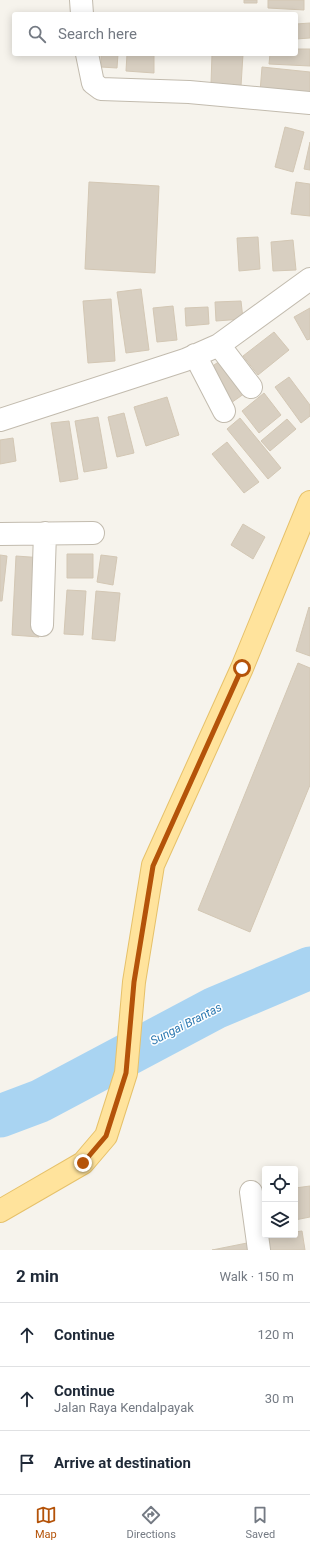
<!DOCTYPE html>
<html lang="en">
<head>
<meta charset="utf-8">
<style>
  :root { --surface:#fff; --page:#f6f6f7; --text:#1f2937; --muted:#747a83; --line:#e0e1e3; --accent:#b45309 }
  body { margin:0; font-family:Roboto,sans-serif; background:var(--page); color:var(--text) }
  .controls { position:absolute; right:12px; bottom:12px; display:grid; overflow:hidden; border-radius:4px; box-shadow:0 2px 10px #0003 }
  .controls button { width:36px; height:36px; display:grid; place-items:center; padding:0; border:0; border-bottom:1px solid var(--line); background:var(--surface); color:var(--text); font:20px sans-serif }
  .stop { position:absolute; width:12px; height:12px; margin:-9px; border:3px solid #b45309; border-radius:50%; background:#fff }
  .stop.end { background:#b45309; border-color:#fff; box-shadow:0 1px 4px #0008 }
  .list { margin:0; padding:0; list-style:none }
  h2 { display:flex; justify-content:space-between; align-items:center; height:52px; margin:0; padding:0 16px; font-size:17px }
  h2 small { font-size:13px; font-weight:400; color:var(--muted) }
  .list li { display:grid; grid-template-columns:26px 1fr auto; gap:12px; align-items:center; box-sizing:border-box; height:64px; padding:0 16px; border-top:1px solid var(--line) }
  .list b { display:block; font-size:15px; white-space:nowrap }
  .list p { margin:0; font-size:13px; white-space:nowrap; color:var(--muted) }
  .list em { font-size:13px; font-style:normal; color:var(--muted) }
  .icon { flex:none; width:22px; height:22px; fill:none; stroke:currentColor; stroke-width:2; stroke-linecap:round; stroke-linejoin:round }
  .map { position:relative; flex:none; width:310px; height:1250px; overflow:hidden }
  .search { position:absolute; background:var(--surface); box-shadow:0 2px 10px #0003; left:12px; right:12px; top:12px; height:44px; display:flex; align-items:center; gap:10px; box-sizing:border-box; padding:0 14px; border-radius:4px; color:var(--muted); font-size:15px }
  .sheet { height:244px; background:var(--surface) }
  nav { display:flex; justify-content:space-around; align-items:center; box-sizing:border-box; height:56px; border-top:1px solid var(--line); background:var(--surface); font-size:11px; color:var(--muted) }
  nav a { display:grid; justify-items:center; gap:2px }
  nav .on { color:var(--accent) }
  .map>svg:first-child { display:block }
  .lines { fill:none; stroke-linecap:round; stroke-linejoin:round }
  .river { stroke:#a9d4f2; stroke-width:43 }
  .building { fill:#d8cfc1; stroke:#d3c7b4 }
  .minor-casing { stroke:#c2bbae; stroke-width:24 }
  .major-casing { stroke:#e6c16a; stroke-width:24 }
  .minor { stroke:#fff; stroke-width:22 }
  .major { stroke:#ffe39c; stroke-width:22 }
  .route { stroke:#b45309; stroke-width:5 }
  .labels { text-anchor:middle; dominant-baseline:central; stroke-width:3; stroke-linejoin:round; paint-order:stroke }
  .water-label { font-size:12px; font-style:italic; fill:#2e7ab2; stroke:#fff }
</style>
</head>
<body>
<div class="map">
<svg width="310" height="1250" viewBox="0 0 310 1250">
  <rect width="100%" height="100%" fill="#f6f3ec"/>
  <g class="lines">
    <path class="river" d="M0,1116L40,1101L215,1008L310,968"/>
  </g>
  <path class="building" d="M244,0H257V3H244Z
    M268,0H304V10L268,8Z
    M310,23V38L296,39V24Z
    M296,49H310V66L269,64L270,54H296Z
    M101,54H118L117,68L101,67Z
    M127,54H154V73L126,71Z
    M212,54H243L241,86L211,84Z
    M262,67L310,72V97L260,92Z
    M285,127L304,132L293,172L275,167Z
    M310,142V170L304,169Z
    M89,182L159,186L155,273L85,269Z
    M296,182L310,184V216L291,214Z
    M258,237L260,269L239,271L237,238Z
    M293,240L296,270L273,271L271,242Z
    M141,289L149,350L126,353L117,292Z
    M111,299L115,361L88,363L83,301Z
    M241,301L243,319L216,321L215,302Z
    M173,306L177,340L157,342L153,308Z
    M208,307L209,324L186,326L185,308Z
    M310,308V339L307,340L294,317Z
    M274,332L289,350L258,375L243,356Z
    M227,356L251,389L228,405L204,372Z
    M289,377L310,405V416L301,423L275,387Z
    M264,393L281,415L259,433L242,411Z
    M167,397L179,435L146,446L134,407Z
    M124,413L134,453L117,457L108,417Z
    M98,417L107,468L84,472L75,421Z
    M240,418L281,468L268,479L227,429Z
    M287,419L296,429L270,451L261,441Z
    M69,421L78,479L60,482L51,423Z
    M13,438L16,461L0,464V440Z
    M227,442L259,482L244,493L212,454Z
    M243,524L265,537L253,559L231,545Z
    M67,554H93V578H67Z
    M0,555L7,556L2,601H0Z
    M101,555L117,557L113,585L97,582Z
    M16,556L44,558L39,637L12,635Z
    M67,590L86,591L83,635L64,634Z
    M96,591L120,593L115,641L92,639Z
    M309,607L310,608V656L296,651Z
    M298,663L310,668V785L250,932L198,910Z
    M310,1186V1217L295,1220V1188Z
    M302,1231L305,1250H267L265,1236L295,1235V1232Z
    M247,1243L249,1250H212Z"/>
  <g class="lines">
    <g class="minor-casing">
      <path id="minor" d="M81,0L82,14
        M87,54L93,83L101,89L189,92L310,103
        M219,345L251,387
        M195,355L224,411
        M0,420L185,360L219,345L310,279
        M0,534L93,533
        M42,625L45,533
        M251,1192L259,1250"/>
    </g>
    <g class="major-casing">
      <path id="major" d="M0,1211L83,1163L106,1136L126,1073L134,982L153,865L242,668L310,502"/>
    </g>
    <use href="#minor" class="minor"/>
    <use href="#major" class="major"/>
  </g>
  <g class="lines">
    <path class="route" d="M83,1163L106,1136L126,1073L134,982L153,866L242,668"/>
  </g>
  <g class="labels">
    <g class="water-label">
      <text transform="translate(186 1024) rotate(-27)">Sungai Brantas</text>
    </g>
  </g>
</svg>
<div class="controls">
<button><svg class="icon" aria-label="locate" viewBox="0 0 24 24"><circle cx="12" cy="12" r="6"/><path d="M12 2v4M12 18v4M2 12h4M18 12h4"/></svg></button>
<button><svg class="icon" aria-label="layers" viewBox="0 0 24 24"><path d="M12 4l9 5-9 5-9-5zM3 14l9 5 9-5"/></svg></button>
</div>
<div class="stop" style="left:242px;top:668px"></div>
<div class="stop end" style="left:83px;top:1163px"></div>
<div class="search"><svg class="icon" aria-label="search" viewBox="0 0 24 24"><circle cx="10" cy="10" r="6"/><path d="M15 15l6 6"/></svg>Search here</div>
</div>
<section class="sheet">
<h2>2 min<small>Walk · 150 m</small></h2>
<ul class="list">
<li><svg class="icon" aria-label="ahead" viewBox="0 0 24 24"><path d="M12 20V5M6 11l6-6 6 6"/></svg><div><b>Continue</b></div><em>120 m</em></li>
<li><svg class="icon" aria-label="ahead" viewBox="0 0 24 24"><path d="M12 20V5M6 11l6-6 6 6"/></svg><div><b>Continue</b><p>Jalan Raya Kendalpayak</p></div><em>30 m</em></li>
<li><svg class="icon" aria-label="arrive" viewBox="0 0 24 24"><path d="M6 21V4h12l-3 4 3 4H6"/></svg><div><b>Arrive at destination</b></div></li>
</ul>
</section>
<nav>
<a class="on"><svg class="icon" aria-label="map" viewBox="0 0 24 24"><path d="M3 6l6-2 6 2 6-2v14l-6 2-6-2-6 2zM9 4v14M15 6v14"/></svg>Map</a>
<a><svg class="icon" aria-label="directions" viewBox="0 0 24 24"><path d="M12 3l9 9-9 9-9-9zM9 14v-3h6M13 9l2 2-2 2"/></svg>Directions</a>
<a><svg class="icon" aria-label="saved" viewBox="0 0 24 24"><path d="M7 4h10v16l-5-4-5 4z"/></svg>Saved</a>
</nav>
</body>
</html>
